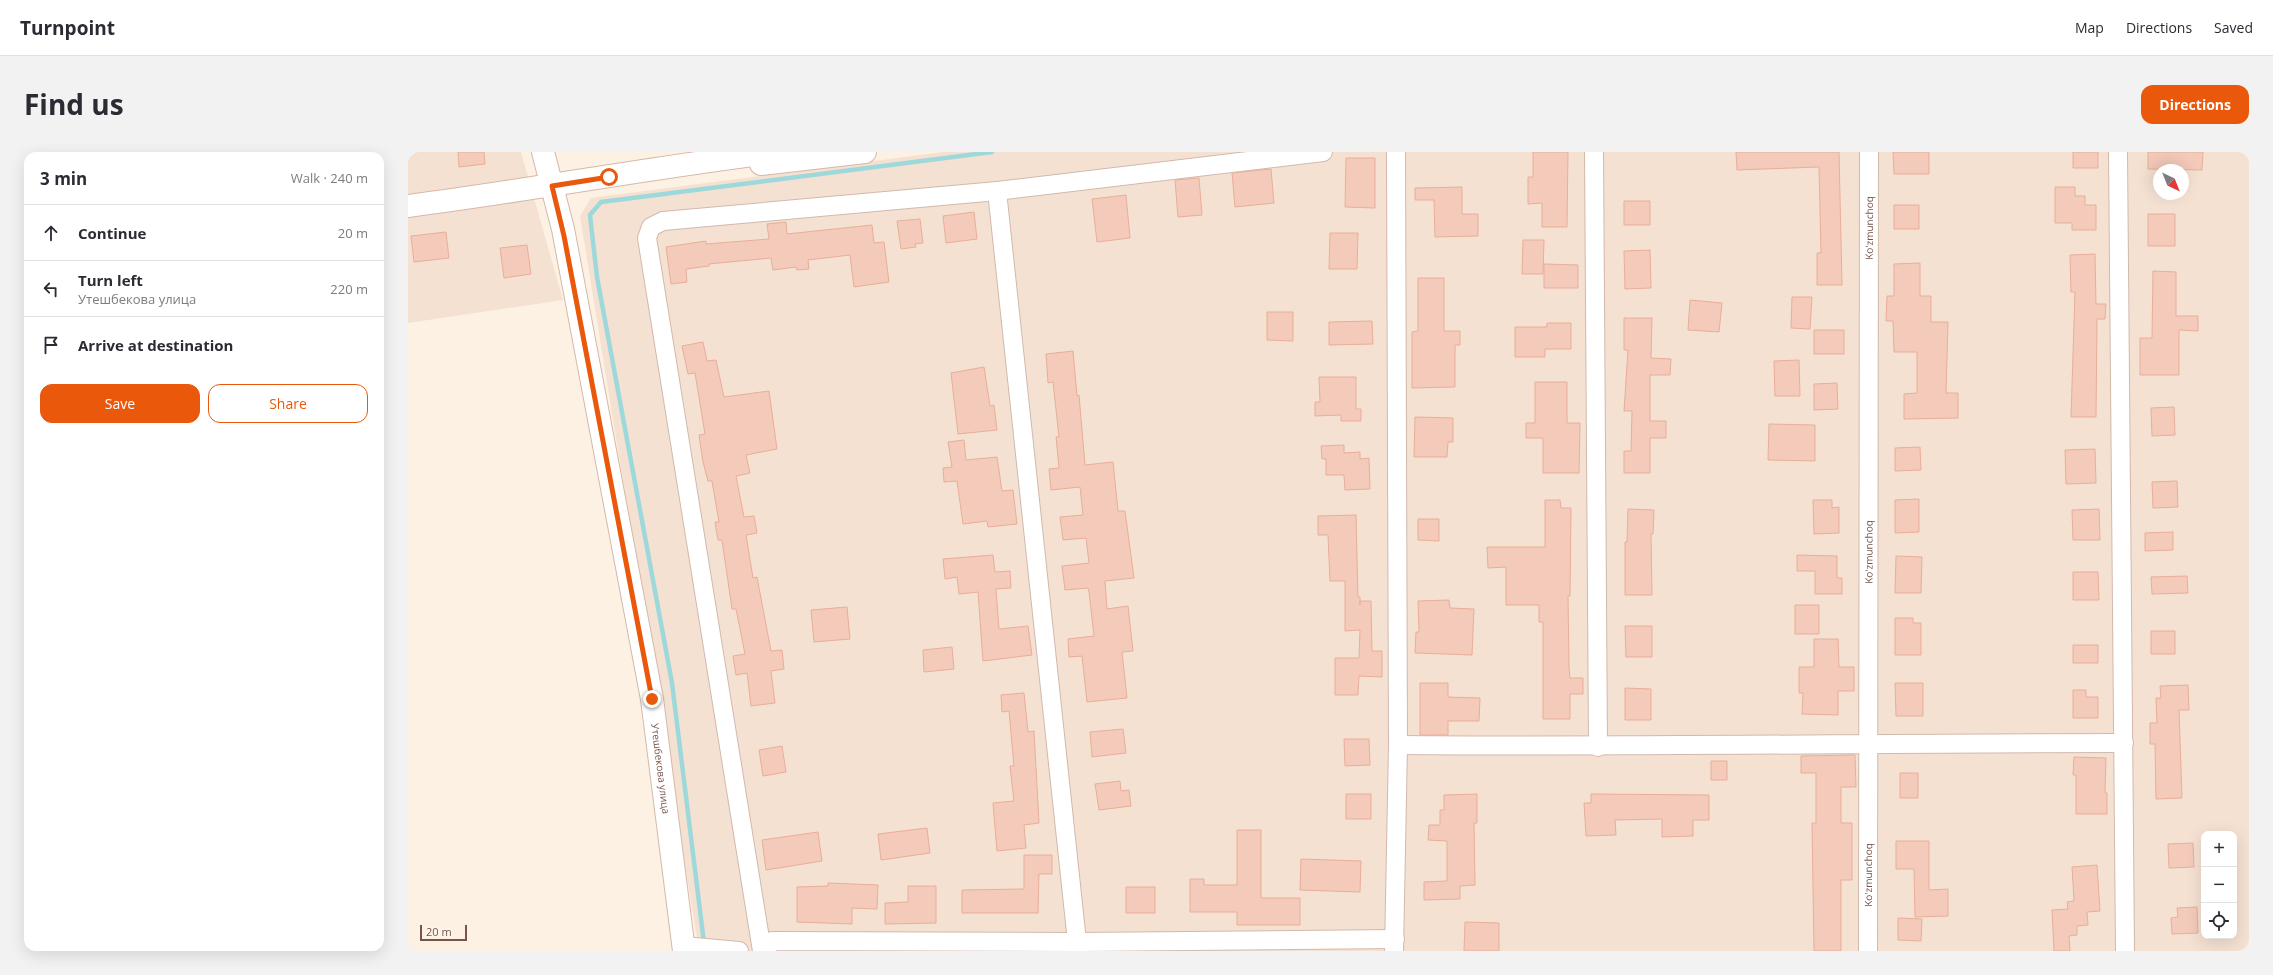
<!DOCTYPE html>
<html lang="en">
<head>
<meta charset="utf-8">
<style>
  :root { --surface:#fff; --page:#f2f2f3; --text:#2b2b33; --muted:#7c7c81; --line:#e1e1e2; --accent:#ea580c }
  body { margin:0; font-family:"Open Sans",sans-serif; background:var(--page); color:var(--text) }
  .controls { position:absolute; right:12px; bottom:12px; display:grid; overflow:hidden; border-radius:8px; box-shadow:0 4px 16px #0002 }
  .controls button { width:36px; height:36px; display:grid; place-items:center; padding:0; border:0; border-bottom:1px solid var(--line); background:var(--surface); color:var(--text); font:20px sans-serif }
  .compass { position:absolute; left:1745px; top:12px; width:36px; height:36px; border-radius:50%; background:var(--surface); box-shadow:0 4px 16px #0002; rotate:137deg }
  .scale { position:absolute; left:12px; bottom:10px; width:47px; box-sizing:border-box; padding-left:4px; border:2px solid #775348; border-top:0; font-size:11px; line-height:14px; white-space:nowrap; color:#775348; -webkit-text-stroke:3px #fff5eb; paint-order:stroke }
  .stop { position:absolute; width:12px; height:12px; margin:-9px; border:3px solid #ea580c; border-radius:50%; background:#fff }
  .stop.end { background:#ea580c; border-color:#fff; box-shadow:0 1px 4px #0008 }
  .list { margin:0; padding:0; list-style:none }
  h2 { display:flex; justify-content:space-between; align-items:center; height:52px; margin:0; padding:0 16px; font-size:17px }
  h2 small { font-size:13px; font-weight:400; color:var(--muted) }
  .list li { display:grid; grid-template-columns:26px 1fr auto; gap:12px; align-items:center; box-sizing:border-box; height:56px; padding:0 16px; border-top:1px solid var(--line) }
  .list b { display:block; font-size:15px; white-space:nowrap }
  .list p { margin:0; font-size:13px; white-space:nowrap; color:var(--muted) }
  .list em { font-size:13px; font-style:normal; color:var(--muted) }
  .actions { display:flex; gap:8px; padding:12px 16px }
  .actions a { flex:1; padding:9px 0; border:1px solid var(--accent); border-radius:12px; text-align:center; font-size:14px; color:var(--accent) }
  .actions .main { background:var(--accent); color:#fff }
  .icon { flex:none; width:22px; height:22px; fill:none; stroke:currentColor; stroke-width:2; stroke-linecap:round; stroke-linejoin:round }
  .map { position:relative; flex:none; width:1841px; height:799px; overflow:hidden; border-radius:12px }
  header { display:flex; align-items:center; gap:24px; box-sizing:border-box; height:56px; padding:0 20px; background:var(--surface); border-bottom:1px solid var(--line) }
  header strong { font-size:19px }
  nav { display:flex; gap:22px; margin-inline-start:auto; font-size:14px }
  .intro { display:flex; align-items:center; justify-content:space-between; box-sizing:border-box; height:96px; padding:0 24px }
  h1 { margin:0; font-size:28px }
  .button { padding:10px 18px; border-radius:12px; background:var(--accent); color:#fff; font-size:14px; font-weight:700 }
  main { display:flex; gap:24px; padding:0 24px }
  aside { flex:1; background:var(--surface); border-radius:12px; box-shadow:0 4px 16px #0002 }
  .map>svg:first-child { display:block }
  .residential { fill:#f5e1d2; fill-rule:evenodd }
  .lines { fill:none; stroke-linecap:round; stroke-linejoin:round }
  .stream { stroke:#9dd8da; stroke-width:4.5 }
  .building { fill:#f4caba; stroke:#e8ae99 }
  .street-casing { stroke:#d1b9ac; stroke-width:20 }
  .secondary-casing { stroke:#d5b8a9; stroke-width:24 }
  .street { stroke:#fff; stroke-width:18 }
  .secondary { stroke:#fff; stroke-width:22 }
  .route { stroke:#ea580c; stroke-width:5 }
  .labels { text-anchor:middle; dominant-baseline:central; stroke-width:3.5; stroke-linejoin:round; paint-order:stroke }
  .street-label { font-size:10px; fill:#775348; stroke:#fff5eb }
</style>
</head>
<body>
<header>
<strong>Turnpoint</strong>
<nav><a>Map</a><a>Directions</a><a>Saved</a></nav>
</header>
<div class="intro"><h1>Find us</h1><a class="button">Directions</a></div>
<main>
<aside>
<h2>3 min<small>Walk · 240 m</small></h2>
<ul class="list">
<li><svg class="icon" aria-label="ahead" viewBox="0 0 24 24"><path d="M12 20V5M6 11l6-6 6 6"/></svg><div><b>Continue</b></div><em>20 m</em></li>
<li><svg class="icon" aria-label="left" viewBox="0 0 24 24"><path d="M17 20v-9H6M10 6l-5 5 5 5"/></svg><div><b>Turn left</b><p>Утешбекова улица</p></div><em>220 m</em></li>
<li><svg class="icon" aria-label="arrive" viewBox="0 0 24 24"><path d="M6 21V4h12l-3 4 3 4H6"/></svg><div><b>Arrive at destination</b></div></li>
</ul>
<div class="actions"><a class="main">Save</a><a>Share</a></div>
</aside>
<div class="map">
<svg width="1841" height="799" viewBox="0 0 1841 799">
  <rect width="100%" height="100%" fill="#fdf1e4"/>
  <path class="residential" d="M0,0H113L155,148L0,171Z
    M535,0H1841V799H291L172,64L183,46ZM1751,18H1775V42H1751ZM1796,682H1826V784H1796Z"/>
  <g class="lines">
    <path class="stream" d="M296,791L264,531L189,125L182,63L193,50L584,0"/>
  </g>
  <path class="building" d="M50,0H76L77,12L51,15Z
    M1125,0H1160L1159,75H1134V51L1120,52V25H1125Z
    M1328,0H1431L1434,133H1409V101H1413L1411,15L1329,18Z
    M1485,0H1521V22H1486Z
    M1665,0H1690V16H1665Z
    M1740,0H1795L1794,18L1740,17Z
    M938,6H967V56L937,55Z
    M863,17L866,51L827,55L824,21Z
    M791,26L794,63L770,65L767,28Z
    M1054,35V62H1070V84L1027,85L1026,48H1007V36Z
    M1647,35H1667V44H1677V53H1688V78H1664V71H1647Z
    M718,43L722,86L689,90L684,47Z
    M1216,49H1242V73H1216Z
    M1486,53H1511V77H1486Z
    M566,60L569,87L538,91L535,64Z
    M1740,62H1767V94H1740Z
    M512,67L515,91L507,92L508,95L493,97L489,69Z
    M378,70L379,82L464,73L466,91L476,90L481,130L446,135L442,103L400,108L401,117L389,118L388,115L365,118L363,106L301,112V114L278,117L279,130L263,132L258,95L298,89V92L361,87L359,72Z
    M38,80L41,106L6,110L3,84Z
    M922,81H950L949,117H921Z
    M1115,88H1136L1135,122H1114Z
    M119,93L123,122L96,126L92,96Z
    M1242,98L1243,136L1217,137L1216,99Z
    M1687,102L1688,152H1698L1697,167H1689L1688,265H1663L1667,140H1663L1662,103Z
    M1512,111V144H1523V170H1540L1538,241H1550V266L1496,267V242L1509,241V200H1486L1485,169H1478L1479,144H1486V112Z
    M1136,112L1170,113V136H1136Z
    M1745,119L1768,120V164H1790V179L1771,178V223H1732V186H1744Z
    M1010,126H1036V179H1052V193H1047V235L1004,236V180L1010,179Z
    M1384,145H1404L1402,177L1383,176Z
    M1282,148L1314,151L1311,180L1280,178Z
    M859,160H885V189L859,188Z
    M1216,166H1244L1243,206L1263,207L1262,223H1242V269H1258V286H1242V321H1216V299H1223L1224,259H1216L1220,198H1216Z
    M964,169L965,192L921,193V170Z
    M1139,171H1163V197H1137V205H1107V175H1139Z
    M1406,178H1436V202H1406Z
    M295,190L299,209L308,208L316,245L361,239L369,297L338,303L342,321L328,324L336,365L346,364L349,381L338,383L345,426L349,425L363,499L374,498L376,517L363,519L367,551L343,554L339,521L328,523L325,504L337,502L328,457H324L314,388H310L307,370H311L304,329H300L295,310L291,283L297,282L287,221L280,222L274,194Z
    M665,199L669,244L671,243L677,313L705,310L710,359H717L726,426L697,429L699,457L720,454L725,499L714,500L719,546L679,550L674,504L661,505L660,487L686,484L681,440L680,436L657,438L654,414L681,411L678,386L655,388L652,365L675,363L672,335L643,338L641,317L651,316L648,285H651L645,230L640,231L638,202Z
    M1391,208L1392,244H1367L1366,209Z
    M576,215L582,254L586,253L589,278L550,282L543,221Z
    M911,225H948V257H953V269H933V263L907,264V250H912Z
    M1127,230H1159V271H1172L1171,321H1135V286H1118V271H1127Z
    M1429,231L1430,257L1406,258V232Z
    M1766,255L1767,283L1744,284L1743,256Z
    M1007,265L1045,266V290H1040L1039,305H1006Z
    M1361,272L1407,273V309L1360,308Z
    M556,288L558,308L589,305L594,339L605,338L609,372L580,375L579,369L555,372L549,329L536,330L535,316L544,315L540,290Z
    M936,293V301L952,300V307L961,306L962,337L937,338L936,323H918V307H914L913,294Z
    M1512,295L1513,318L1487,319V296Z
    M1687,297L1688,331L1658,332L1657,298Z
    M1769,329L1770,355L1745,356L1744,330Z
    M1511,347V380L1487,381V348Z
    M1137,348H1152L1153,356H1163L1162,444H1160L1161,515L1162,526H1175V542H1162V567H1135V470H1131V453H1098V415L1080,416L1079,395H1137Z
    M1405,348H1424V356L1431,355V381L1406,382Z
    M1220,357L1246,358L1245,382H1243L1244,443H1217V390H1219Z
    M1691,357L1692,388H1665L1664,358Z
    M948,363L950,445H952V453V449H963L964,499H974V525L951,524L950,543H927V506H951L952,478L937,479V429H922L920,383H910V364Z
    M1010,367H1031V389L1010,388Z
    M1765,380V398L1737,399V381Z
    M585,403L587,420L602,419L603,436L588,437L591,477L620,474L624,503L575,509L570,440L551,442L549,425L537,427L535,407Z
    M1389,403L1429,404V426H1434V442H1407V419H1389Z
    M1488,404L1514,405L1513,441H1487Z
    M1665,420H1690L1691,448H1665Z
    M1779,424L1780,441L1744,442L1743,425Z
    M1041,448L1042,456L1066,457L1064,503L1007,501L1008,480H1011L1010,449Z
    M1387,453H1411V482H1387Z
    M439,455L442,487L406,490L403,458Z
    M1487,466H1505V471H1513V503H1487Z
    M1217,474H1244V505H1218Z
    M1743,479H1767V502H1743Z
    M1406,487H1430L1431,515H1446V539H1430V563L1394,562L1395,541H1391V515H1406Z
    M1665,493H1690V511H1665Z
    M544,495L546,517L516,520L515,498Z
    M1012,531H1040V545L1072,546L1071,569H1040V583H1012Z
    M1487,531H1515V564H1488Z
    M1780,533L1781,558H1771L1774,646L1748,647L1747,592H1742V571H1749L1748,546H1753L1752,534Z
    M1217,536L1243,537V568H1217Z
    M1665,538H1678V545H1690V566H1665Z
    M616,541L620,580L626,579L631,671L616,673L618,696L589,699L585,651L606,649L602,614H606L601,559L594,560L593,543Z
    M715,577L718,601L684,605L682,580Z
    M936,587H961L962,613L937,614Z
    M374,594L378,620L355,624L351,598Z
    M1447,603L1448,635H1433V671H1444V728H1433V799H1406L1404,671H1408V621H1393V604Z
    M1666,605L1698,606L1697,641H1699V662H1668V623H1665Z
    M1303,609H1319V628H1303Z
    M1492,621H1510V646H1492Z
    M712,629L713,639L721,638L723,654L691,658L687,632Z
    M938,642H963V667H938Z
    M1069,642V671H1066L1067,733L1052,734V747L1016,748V730L1039,729V689L1020,688L1021,673H1032V658H1036V643Z
    M1183,642L1301,643V668H1285V684L1254,685V667L1207,668L1208,683L1178,684L1176,651H1183Z
    M519,676L522,701L473,708L470,682Z
    M829,678H853V746H892V773H829V760H782V727H796V733H829Z
    M410,680L414,709L358,718L354,688Z
    M1488,689H1521V738L1540,737V764L1507,765L1506,717H1488Z
    M1785,691L1786,715L1761,716L1760,692Z
    M616,703H644V722H631L630,761H554V738L616,737Z
    M893,707L953,709L952,740L892,738Z
    M1689,713L1692,759L1679,760L1680,773L1669,774V783L1661,784L1662,799H1646L1644,758L1660,757L1659,750L1666,749L1664,715Z
    M420,731L470,733L469,757L444,756V772L389,770V735L420,734Z
    M500,734H528V771L477,772V751L500,750Z
    M718,735H747V761H718Z
    M1789,755L1790,781L1764,782L1763,766L1770,765L1769,756Z
    M1490,766L1514,767L1513,789L1490,788Z
    M1057,770L1091,771V799H1056Z"/>
  <g class="lines">
    <g class="street-casing">
      <g id="street">
        <path d="M1186,0L1190,595"/>
        <path d="M1710,0L1717,799"/>
        <path d="M589,39L670,799"/>
        <path d="M990,593C1232,595 1474,591 1716,591"/>
        <path d="M275,794L331,799"/>
        <path d="M354,799L239,86L243,75L255,69L589,39L915,0"/>
        <path d="M357,799L364,789L670,790L987,787"/>
        <path d="M986,799L990,593L988,0"/>
        <path id="s1" d="M1460,799L1461,0"/>
      </g>
    </g>
    <g class="secondary-casing">
      <g id="secondary">
        <path id="s2" d="M135,0L155,77L244,547L276,799"/>
        <path d="M353,12L457,0"/>
        <path d="M0,54C124,38 246,15 370,0"/>
      </g>
    </g>
    <use href="#street" class="street"/>
    <use href="#secondary" class="secondary"/>
  </g>
  <g class="lines">
    <path class="route" d="M201,25L144,34L156,84L244,547"/>
  </g>
  <g class="labels">
    <g class="street-label">
      <text stroke="none"><textPath href="#s1" startOffset="723">Ko'zmunchoq</textPath></text>
      <text stroke="none"><textPath href="#s1" startOffset="399">Ko'zmunchoq</textPath></text>
      <text stroke="none"><textPath href="#s2" startOffset="628">Утешбекова улица</textPath></text>
      <text stroke="none"><textPath href="#s1" startOffset="76">Ko'zmunchoq</textPath></text>
    </g>
  </g>
</svg>
<div class="controls">
<button>+</button>
<button>−</button>
<button><svg class="icon" aria-label="locate" viewBox="0 0 24 24"><circle cx="12" cy="12" r="6"/><path d="M12 2v4M12 18v4M2 12h4M18 12h4"/></svg></button>
</div>
<svg class="compass" viewBox="-18 -18 36 36"><path d="M0-13l5 13h-10z" fill="#e53935"/><path d="M0 13l5-13h-10z" fill="#7c7c81"/></svg>
<div class="scale">20 m</div>
<div class="stop" style="left:201px;top:25px"></div>
<div class="stop end" style="left:244px;top:547px"></div>
</div>
</main>
</body>
</html>
